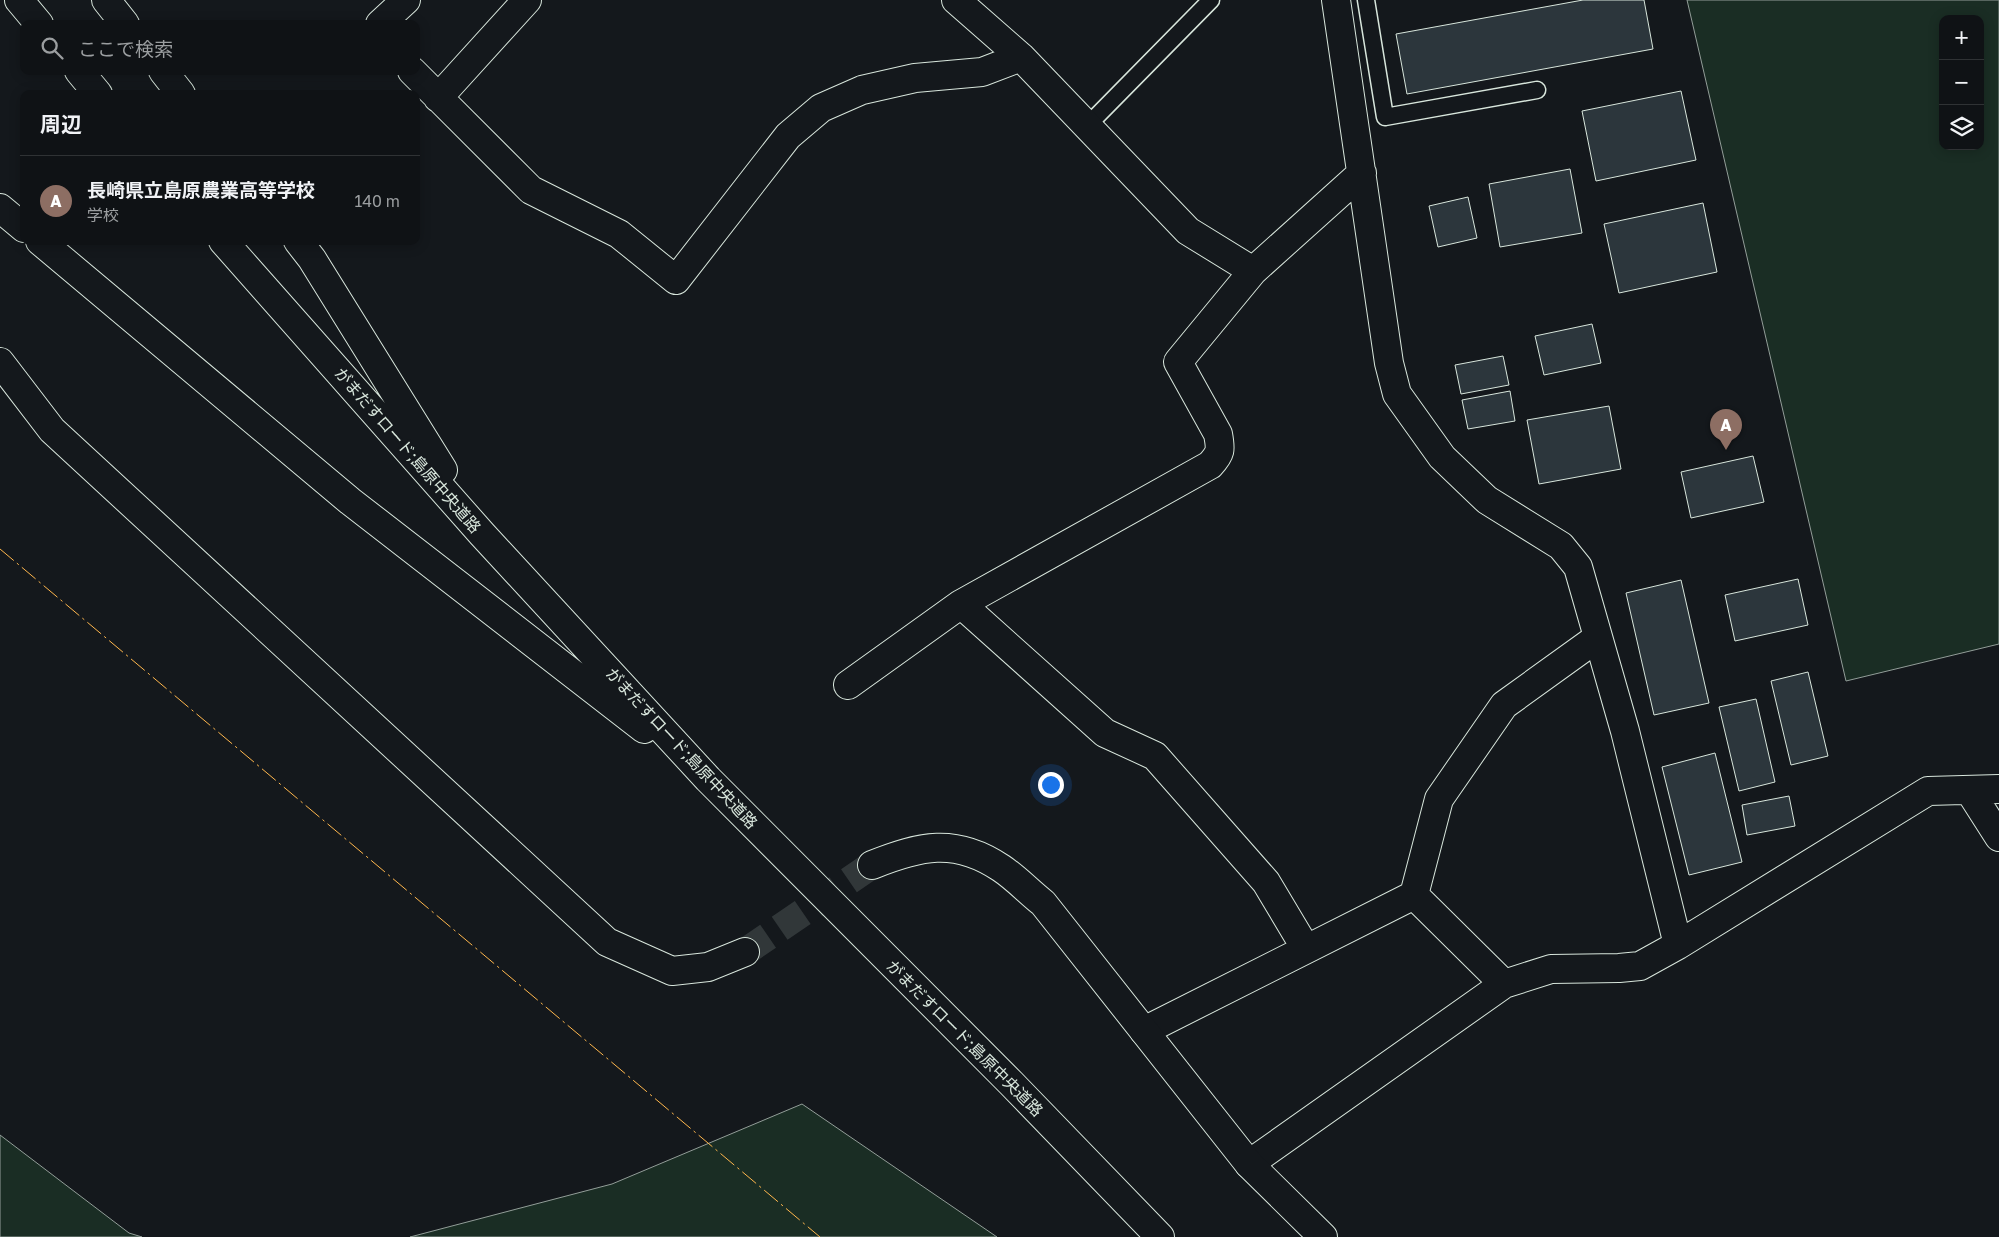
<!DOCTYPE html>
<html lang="ja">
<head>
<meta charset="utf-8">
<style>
  :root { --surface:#0f1215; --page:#181b1e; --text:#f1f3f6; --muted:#9b9ea0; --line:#2f3234; --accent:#db2777 }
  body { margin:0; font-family:"Golos Text","Noto Sans JP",sans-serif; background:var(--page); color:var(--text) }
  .controls { position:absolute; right:15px; top:15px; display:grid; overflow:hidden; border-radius:10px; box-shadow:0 2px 12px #0003 }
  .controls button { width:45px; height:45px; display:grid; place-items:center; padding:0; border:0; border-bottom:1px solid var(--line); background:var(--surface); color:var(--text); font:25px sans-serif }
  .you { position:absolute; left:1050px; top:784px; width:18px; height:18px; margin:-12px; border:4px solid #fff; border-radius:50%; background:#1a73e8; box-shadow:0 0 0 8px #1a73e833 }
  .badge { display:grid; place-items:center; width:32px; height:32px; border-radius:50%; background:var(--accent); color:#fff; font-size:16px; font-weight:700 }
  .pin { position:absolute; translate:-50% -41px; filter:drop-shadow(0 1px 2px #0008) }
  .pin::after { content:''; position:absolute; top:26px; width:18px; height:15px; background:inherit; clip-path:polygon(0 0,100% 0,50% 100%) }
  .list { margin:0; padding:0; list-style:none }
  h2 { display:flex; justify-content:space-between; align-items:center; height:65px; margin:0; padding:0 20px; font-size:21px }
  h2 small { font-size:16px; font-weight:400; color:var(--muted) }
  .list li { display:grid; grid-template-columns:32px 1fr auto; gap:15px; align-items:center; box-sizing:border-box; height:90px; padding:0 20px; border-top:1px solid var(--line) }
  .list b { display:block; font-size:19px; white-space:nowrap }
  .list p { margin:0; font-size:16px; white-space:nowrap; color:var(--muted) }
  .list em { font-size:16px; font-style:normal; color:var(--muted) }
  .icon { flex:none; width:28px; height:28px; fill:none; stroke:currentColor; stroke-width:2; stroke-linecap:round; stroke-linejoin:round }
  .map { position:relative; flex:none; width:1999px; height:1237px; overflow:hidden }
  .search { position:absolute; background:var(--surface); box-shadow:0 2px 12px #0003; left:20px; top:20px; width:400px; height:55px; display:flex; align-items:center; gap:12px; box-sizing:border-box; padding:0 18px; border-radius:10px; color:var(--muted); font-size:19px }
  .panel { position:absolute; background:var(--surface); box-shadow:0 2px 12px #0003; left:20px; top:90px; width:400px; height:155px; border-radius:10px }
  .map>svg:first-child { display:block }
  .green { fill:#1a2d24; stroke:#939e99; fill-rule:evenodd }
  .building { fill:#2c363c; stroke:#d8e6dc }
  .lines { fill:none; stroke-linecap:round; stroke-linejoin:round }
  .secondary-tunnel { stroke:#313739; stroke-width:28; stroke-dasharray:28 14; stroke-linecap:butt }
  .lane-casing { stroke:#d8e6dc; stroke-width:19 }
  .street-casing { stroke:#d8e6dc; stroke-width:30 }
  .secondary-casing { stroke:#d8e6dc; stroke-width:30 }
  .highway-casing { stroke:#d8e6dc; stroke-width:30 }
  .lane { stroke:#14181c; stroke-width:16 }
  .street { stroke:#14181c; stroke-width:28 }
  .secondary { stroke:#14181c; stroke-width:28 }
  .highway { stroke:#14181c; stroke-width:28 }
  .power { stroke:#ffb74d; stroke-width:1; stroke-dasharray:18 4 2.5 4; stroke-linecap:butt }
  .labels { text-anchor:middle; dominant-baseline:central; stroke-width:4; stroke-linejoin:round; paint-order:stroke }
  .street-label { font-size:16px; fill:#d8e6dc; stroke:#14181c }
</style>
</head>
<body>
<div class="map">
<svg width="1999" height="1237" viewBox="0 0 1999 1237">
  <rect width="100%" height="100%" fill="#14181c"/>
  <path class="green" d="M1687,0H1999V644L1846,681ZM1943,19H1980V146H1943Z
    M802,1104L997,1237H410L612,1184Z
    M0,1135L129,1233L142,1237H0Z"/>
  <path class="building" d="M1583,0H1644L1653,49L1407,94L1396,34Z
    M1681,91L1696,160L1596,181L1582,111Z
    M1570,169L1582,233L1500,247L1489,184Z
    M1468,197L1477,238L1438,247L1429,206Z
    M1703,203L1717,272L1619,293L1604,224Z
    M1592,324L1601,363L1544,375L1535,336Z
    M1503,356L1509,385L1461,394L1455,365Z
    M1510,391L1515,421L1468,429L1462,400Z
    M1609,406L1621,469L1539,484L1527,420Z
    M1753,456L1764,502L1691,518L1681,472Z
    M1798,579L1808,625L1735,641L1725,595Z
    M1681,580L1709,703L1654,715L1626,593Z
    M1808,672L1828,756L1791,765L1771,681Z
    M1756,699L1775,782L1739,791L1719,707Z
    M1715,753L1742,862L1689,875L1662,767Z
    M1789,796L1795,826L1747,835L1742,805Z"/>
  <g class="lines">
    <path class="secondary-tunnel" d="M745,952L872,865"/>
    <g class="lane-casing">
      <path id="lane" d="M1366,0L1385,117L1537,90
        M1087,126L1211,0"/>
    </g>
    <g class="street-casing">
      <path id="street" d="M956,0L1021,57L1188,231L1253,271
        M1336,0L1389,363L1397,394L1442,457L1487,500L1561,546L1578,567L1625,731L1678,945
        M380,24L406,0
        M412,71L531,190L619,234L676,280L788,136L821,108L862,90L915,78L982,72L1021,57
        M438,98L527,0
        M961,604L1105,733L1155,756L1266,882L1306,949
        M848,685L961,604L1210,465C1221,453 1221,450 1218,434L1178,362L1253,271L1362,173
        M1969,790L1999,837
        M1414,895L1504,984
        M1144,1031L1414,895L1439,799L1504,705L1597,638
        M1249,1164L1504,984L1551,969L1619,968L1640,966L1678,945L1928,791L1999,789"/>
    </g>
    <g class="secondary-casing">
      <path id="secondary" d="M0,362L52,430L607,942L672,971L708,967L745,952
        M872,865C919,846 955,837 1001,868C1016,878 1029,892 1043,903L1249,1164L1323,1237"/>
    </g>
    <g class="highway-casing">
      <path id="highway" d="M19,0L39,24
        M106,0L125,24
        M79,71L98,94
        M163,71L181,94
        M0,208L24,228
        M40,241L350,501L644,729
        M223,241L482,534L708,779L1011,1083L1160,1237
        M298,241L312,259L443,470"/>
    </g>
    <use href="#lane" class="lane"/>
    <use href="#street" class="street"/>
    <use href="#secondary" class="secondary"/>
    <use href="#highway" class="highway"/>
    <path class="power" d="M0,549L820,1237"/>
  </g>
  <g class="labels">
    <g class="street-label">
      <text transform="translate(408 450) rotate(49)">がまだすロード;島原中央道路</text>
      <text transform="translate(682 748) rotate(47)">がまだすロード;島原中央道路</text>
      <text transform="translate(965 1038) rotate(45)">がまだすロード;島原中央道路</text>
    </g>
  </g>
</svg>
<div class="controls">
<button>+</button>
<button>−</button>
<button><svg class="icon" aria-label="layers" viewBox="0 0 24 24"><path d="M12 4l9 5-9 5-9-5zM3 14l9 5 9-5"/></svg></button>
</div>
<div class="you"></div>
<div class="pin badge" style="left:1726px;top:450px;background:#8d6e63">A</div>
<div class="search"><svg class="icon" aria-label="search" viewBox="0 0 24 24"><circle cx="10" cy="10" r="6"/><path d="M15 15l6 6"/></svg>ここで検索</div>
<section class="panel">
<h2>周辺<small></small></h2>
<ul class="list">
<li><span class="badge" style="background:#8d6e63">A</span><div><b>長崎県立島原農業高等学校</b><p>学校</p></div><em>140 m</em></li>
</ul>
</section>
</div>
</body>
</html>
